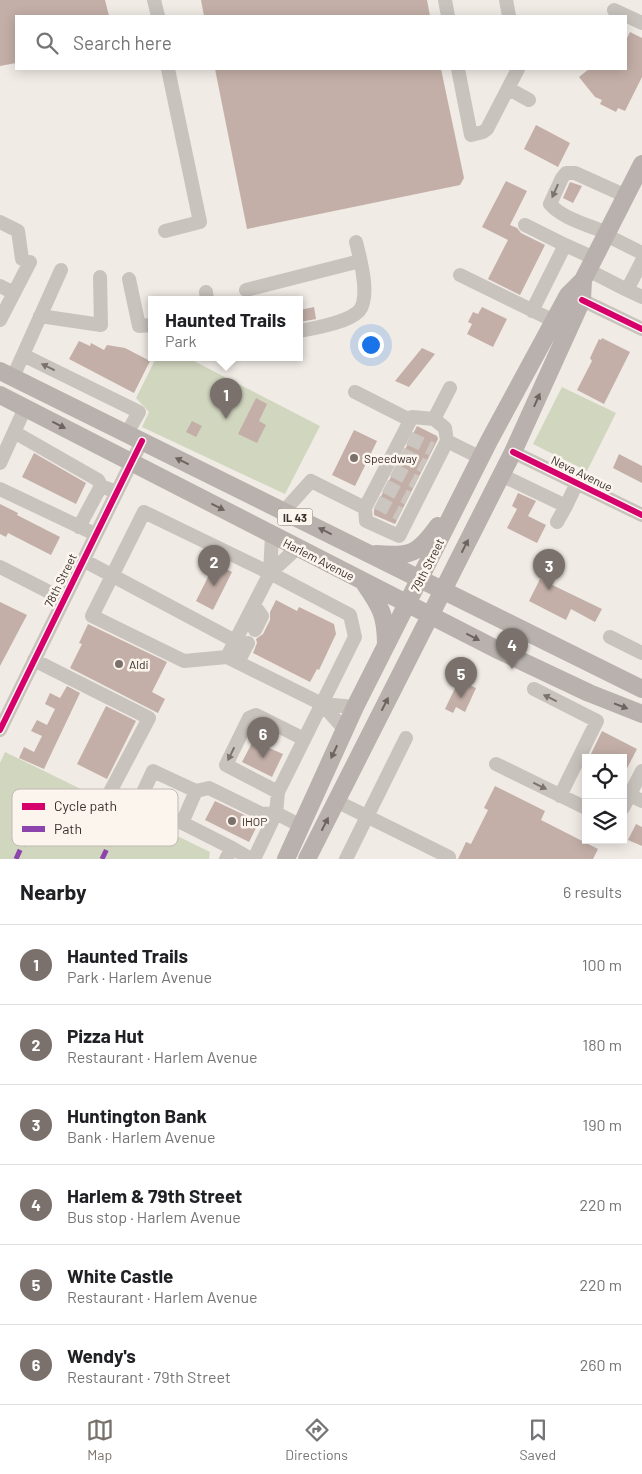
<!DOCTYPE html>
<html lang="en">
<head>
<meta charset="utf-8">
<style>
  :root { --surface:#fff; --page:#f6f6f6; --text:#202124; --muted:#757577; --line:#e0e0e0; --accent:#7a716c }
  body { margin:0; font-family:Barlow,sans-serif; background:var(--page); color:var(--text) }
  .controls { position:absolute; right:15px; bottom:15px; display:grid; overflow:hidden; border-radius:0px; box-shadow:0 2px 12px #0003 }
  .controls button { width:45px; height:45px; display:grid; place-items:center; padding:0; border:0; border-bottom:1px solid var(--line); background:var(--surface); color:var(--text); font:25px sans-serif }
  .you { position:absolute; left:370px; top:344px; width:18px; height:18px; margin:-12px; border:4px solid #fff; border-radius:50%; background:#1a73e8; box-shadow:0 0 0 8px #1a73e833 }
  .badge { display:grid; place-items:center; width:32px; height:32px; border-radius:50%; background:var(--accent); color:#fff; font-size:16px; font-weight:700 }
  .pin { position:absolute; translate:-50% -41px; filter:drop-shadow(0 1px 2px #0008) }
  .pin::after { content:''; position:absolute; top:26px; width:18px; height:15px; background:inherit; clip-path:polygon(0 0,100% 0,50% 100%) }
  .popup { position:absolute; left:148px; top:296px; width:155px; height:65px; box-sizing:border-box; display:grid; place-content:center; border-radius:0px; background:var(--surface); filter:drop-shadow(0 1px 4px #0005); font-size:16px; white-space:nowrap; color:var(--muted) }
  .popup b { font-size:19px; color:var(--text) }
  .popup::after { content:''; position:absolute; left:50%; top:100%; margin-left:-10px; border:10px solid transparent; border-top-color:var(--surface) }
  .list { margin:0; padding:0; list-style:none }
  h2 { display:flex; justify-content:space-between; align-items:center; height:65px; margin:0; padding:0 20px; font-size:21px }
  h2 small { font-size:16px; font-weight:400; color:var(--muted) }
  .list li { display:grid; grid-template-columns:32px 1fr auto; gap:15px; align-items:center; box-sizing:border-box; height:80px; padding:0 20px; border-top:1px solid var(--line) }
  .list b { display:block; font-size:19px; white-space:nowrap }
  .list p { margin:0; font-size:16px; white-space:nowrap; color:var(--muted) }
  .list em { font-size:16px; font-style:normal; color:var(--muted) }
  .icon { flex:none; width:28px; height:28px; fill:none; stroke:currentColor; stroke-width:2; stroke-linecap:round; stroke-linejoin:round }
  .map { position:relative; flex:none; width:642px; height:859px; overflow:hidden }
  .search { position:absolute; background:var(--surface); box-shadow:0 2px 12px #0003; left:15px; right:15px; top:15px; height:55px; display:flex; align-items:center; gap:12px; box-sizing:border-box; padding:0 18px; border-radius:0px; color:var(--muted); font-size:19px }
  .sheet { height:545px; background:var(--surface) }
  nav { display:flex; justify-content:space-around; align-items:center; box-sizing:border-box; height:70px; border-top:1px solid var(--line); background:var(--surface); font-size:14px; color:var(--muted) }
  nav a { display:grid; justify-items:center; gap:2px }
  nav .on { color:var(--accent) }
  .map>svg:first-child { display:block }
  .green { fill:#d1d6bf }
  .building { fill:#c3afa7 }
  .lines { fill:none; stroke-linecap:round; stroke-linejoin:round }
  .minor-tunnel { stroke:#ccc6c0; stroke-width:14; stroke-dasharray:14 7; stroke-linecap:butt }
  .minor { stroke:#c9c3be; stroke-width:14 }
  .major { stroke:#b8b1ad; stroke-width:18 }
  .quiet { stroke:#8e44ad; stroke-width:5; stroke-dasharray:10 5; stroke-linecap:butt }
  .cycleway-casing { stroke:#fbf5ee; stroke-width:9 }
  .cycleway { stroke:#d6006c; stroke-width:6 }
  .oneway { fill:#7b726d }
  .oneway2 { fill:#6d645f }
  .poi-dot { fill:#7a716c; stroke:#fbf5ee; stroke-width:2 }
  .labels { text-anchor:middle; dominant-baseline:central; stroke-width:5; stroke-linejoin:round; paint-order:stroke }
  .shield { fill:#fbf5ee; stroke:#756b66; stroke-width:1 }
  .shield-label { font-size:11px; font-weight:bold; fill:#3b302b }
  .poi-label { font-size:12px; fill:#3b302b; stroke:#fbf5ee; text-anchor:start }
  .street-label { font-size:12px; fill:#3b302b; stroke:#fbf5ee }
  .key { fill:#fbf5ee; stroke:#c1bab4; stroke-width:1 }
  .key-label { font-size:14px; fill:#3b302b }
</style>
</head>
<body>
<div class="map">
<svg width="642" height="859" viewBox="0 0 642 859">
  <rect width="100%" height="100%" fill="#f0ebe5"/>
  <path class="green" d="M156,358H188L320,426L285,494L142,427L149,412L136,398Z
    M562,387L616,413L587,471L533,444Z
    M5,752L210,852L209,859H0V763Z"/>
  <path class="building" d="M0,0H105L109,16H16V63L0,66Z
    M201,0H427L430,16H204Z
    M630,32L642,38V77L625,111L618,108L616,112L600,104L602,100L595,97L579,77L589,69H626V40Z
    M215,69H441L464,178L460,185L247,229Z
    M536,125L570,143L558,167L524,149Z
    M506,181L527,191L510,225L517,228L521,233L545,245L520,295L488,279L508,240L482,227Z
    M570,182L582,186L573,203L563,198Z
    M314,307L316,319L300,322V310Z
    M482,307L507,319L493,347L467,334L472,324L468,322L473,312L478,314Z
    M602,338L630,352L604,404L577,390L592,361L590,358L599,339L601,340Z
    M79,341L90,346L91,343L104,350L107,345L125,348L150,361L134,393L69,359Z
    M422,348L435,354L409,387L395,381Z
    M256,398L267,404L259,421L266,425L257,443L238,434Z
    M192,421L202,426L196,437L186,432Z
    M417,426L437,436L438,439L395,524L374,515V510Z
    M354,430L377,441L355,486L332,475Z
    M34,453L86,483L76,504L22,477Z
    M619,454L642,466V483L613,468Z
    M518,493L536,501L528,516L546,525L537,543L507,528L517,509L512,506Z
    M0,504L18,513L17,515L60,537L51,555L8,533L6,537L0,534Z
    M215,563L232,572L213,610L196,601Z
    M540,579L602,609L595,622L571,609L566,620L529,601Z
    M276,600L297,611L299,607L334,624L336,634L319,670L317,669L310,682L253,653L257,643L256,639L263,634L270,620V612Z
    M0,602L27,615L0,666Z
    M88,624L167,662L152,692L165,699L158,713L70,668L82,644L79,643Z
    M459,680L476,688L465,712L456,707L453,713L445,709Z
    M67,686L80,693L44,769L19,758L24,747L34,752L42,736L31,731L37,720L47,725L55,709L45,704L50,693L60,698Z
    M106,706L136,721L107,779L77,764Z
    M602,731L637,749L623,776V758H589Z
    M253,741L283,754L272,777L242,762Z
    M495,786L545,811L541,820L598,849L593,859H458L466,842L471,844L488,810L484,808Z
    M215,801L259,822L249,842L205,820Z
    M636,824L642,827V846L628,840Z"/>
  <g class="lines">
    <path class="minor-tunnel" d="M409,438L432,449
      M401,454L424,466
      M393,470L416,482
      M385,486L408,498
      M377,502L400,514"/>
    <path class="minor" d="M154,0L158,16
      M445,0L448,16
      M506,0L509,16
      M614,10L642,23
      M458,69L471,135L483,132L487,129L518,69
      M509,89L529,100
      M0,222L18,231L22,259
      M525,225L565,245L532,311
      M165,231L200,222L168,69
      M607,233C589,225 563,219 550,204L562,178L566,173H575L626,196
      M606,235L642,253
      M565,245L594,258
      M588,270L627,290L642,261
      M460,275L554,321
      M129,279L139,326L152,325
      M0,286L14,293
      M246,290L360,261
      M627,290L642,297
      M206,292L207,300
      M582,300L642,329
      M40,316L101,325L100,277
      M0,320L30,262
      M300,331C315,328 347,323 359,311C371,297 360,258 356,242
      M23,355L139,412L127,433
      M13,377L61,270
      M355,392L410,420
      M434,419L445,428L447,441
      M14,432L98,480L101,486L116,492
      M513,452L642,515
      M0,463L25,408
      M501,475L566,506L577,483
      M0,489L95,534
      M365,508L366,521L399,536L447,441L481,458
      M284,511L311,481L365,508L412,417L434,419L450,388
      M557,522L566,506
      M79,527L101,486
      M272,535L270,573L297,548
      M83,560L235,641
      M0,567L63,599
      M254,605L262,616L255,630
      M610,637L642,653
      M227,657L184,661L92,616L144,512L270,573
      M34,660L149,718L110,792
      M238,662L248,643
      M534,689L597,721L560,796
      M344,729L322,704L355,707
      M0,730L142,441
      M496,764L586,808
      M278,792L226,765L249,718L256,715L304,739
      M630,795L642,801
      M336,801L449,857
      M623,808L642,771
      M182,823L196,791
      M232,848L251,859
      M226,859L232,848L139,801L153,771L196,791L209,788L262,814L276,813L301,826
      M254,859L276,813L278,792L355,637L350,615L270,573L227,657L322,704
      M346,859L406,738"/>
    <path class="major" d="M0,371L642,689
      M0,395L496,649L589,693L642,714
      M376,554C411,557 418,554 438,526
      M365,584C381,607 386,616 386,645
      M286,859L355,707L489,441L568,295L583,280L642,164
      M307,859L513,452L582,300L583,280"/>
    <path class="quiet" d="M16,859L47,791
      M102,859L118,826"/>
    <g class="cycleway-casing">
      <path id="cycleway" d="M582,300L642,329
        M513,452L642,515
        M0,730L142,441"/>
    </g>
    <use href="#cycleway" class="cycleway"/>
  </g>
  <defs><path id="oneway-solid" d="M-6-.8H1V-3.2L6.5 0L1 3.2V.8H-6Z" transform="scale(1.25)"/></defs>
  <g class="oneway">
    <use href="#oneway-solid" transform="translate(555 191) rotate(114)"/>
    <use href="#oneway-solid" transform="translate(48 367) rotate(-154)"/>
    <use href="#oneway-solid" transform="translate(550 698) rotate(-154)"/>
    <use href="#oneway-solid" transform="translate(231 754) rotate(116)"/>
    <use href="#oneway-solid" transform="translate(540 786) rotate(26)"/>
  </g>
  <g class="oneway2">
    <use href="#oneway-solid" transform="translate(537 400) rotate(-66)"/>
    <use href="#oneway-solid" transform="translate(59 425) rotate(27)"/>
    <use href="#oneway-solid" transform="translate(182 461) rotate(-154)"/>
    <use href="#oneway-solid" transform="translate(218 507) rotate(27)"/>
    <use href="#oneway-solid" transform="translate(325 531) rotate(-154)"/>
    <use href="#oneway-solid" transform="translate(465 546) rotate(-63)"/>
    <use href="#oneway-solid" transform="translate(473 637) rotate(27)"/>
    <use href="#oneway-solid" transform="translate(385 704) rotate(-63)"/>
    <use href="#oneway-solid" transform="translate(621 706) rotate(21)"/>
    <use href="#oneway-solid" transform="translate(334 752) rotate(115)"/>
    <use href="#oneway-solid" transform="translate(325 824) rotate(-63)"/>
  </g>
  <g class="poi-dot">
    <circle cx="354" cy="458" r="5"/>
    <circle cx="119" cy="664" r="5"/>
    <circle cx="232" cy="821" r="5"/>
  </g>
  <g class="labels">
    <rect class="shield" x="277.5" y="508.5" width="35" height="17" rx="4"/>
    <g class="shield-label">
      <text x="295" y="517">IL 43</text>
    </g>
    <g class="poi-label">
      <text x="364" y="458">Speedway</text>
      <text x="129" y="664">Aldi</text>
      <text x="242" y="821">IHOP</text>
    </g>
    <g class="street-label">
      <text transform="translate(582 473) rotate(26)">Neva Avenue</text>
      <text transform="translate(319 559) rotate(27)">Harlem Avenue</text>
      <text transform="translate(427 565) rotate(-63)">79th Street</text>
      <text transform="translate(60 580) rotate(-64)">78th Street</text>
    </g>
  </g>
  <rect x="12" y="789" width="166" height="57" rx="8" class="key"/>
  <rect x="22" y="803" width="23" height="7" fill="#d6006c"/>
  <rect x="22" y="826" width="23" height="6" fill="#8e44ad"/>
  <g class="key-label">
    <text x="54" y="811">Cycle path</text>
    <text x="54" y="834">Path</text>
  </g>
</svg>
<div class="controls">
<button><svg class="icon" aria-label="locate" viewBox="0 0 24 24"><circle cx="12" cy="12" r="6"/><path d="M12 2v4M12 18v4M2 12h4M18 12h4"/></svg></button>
<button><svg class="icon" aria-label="layers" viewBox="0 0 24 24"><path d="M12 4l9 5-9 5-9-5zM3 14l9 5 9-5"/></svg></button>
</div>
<div class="you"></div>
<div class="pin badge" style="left:226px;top:419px">1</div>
<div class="popup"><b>Haunted Trails</b>Park</div>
<div class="pin badge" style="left:214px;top:586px">2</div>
<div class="pin badge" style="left:549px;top:590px">3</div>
<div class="pin badge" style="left:512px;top:669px">4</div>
<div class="pin badge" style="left:461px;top:698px">5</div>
<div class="pin badge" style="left:263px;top:758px">6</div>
<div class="search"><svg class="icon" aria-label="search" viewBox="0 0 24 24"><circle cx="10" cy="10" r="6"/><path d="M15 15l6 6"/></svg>Search here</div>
</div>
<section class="sheet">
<h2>Nearby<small>6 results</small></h2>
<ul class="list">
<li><span class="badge">1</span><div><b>Haunted Trails</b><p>Park · Harlem Avenue</p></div><em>100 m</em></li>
<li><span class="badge">2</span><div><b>Pizza Hut</b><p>Restaurant · Harlem Avenue</p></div><em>180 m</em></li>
<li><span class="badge">3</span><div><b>Huntington Bank</b><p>Bank · Harlem Avenue</p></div><em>190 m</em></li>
<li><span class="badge">4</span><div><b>Harlem &amp; 79th Street</b><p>Bus stop · Harlem Avenue</p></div><em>220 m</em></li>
<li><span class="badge">5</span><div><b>White Castle</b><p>Restaurant · Harlem Avenue</p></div><em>220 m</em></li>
<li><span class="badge">6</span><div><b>Wendy's</b><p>Restaurant · 79th Street</p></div><em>260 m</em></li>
</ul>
</section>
<nav>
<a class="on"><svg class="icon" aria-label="map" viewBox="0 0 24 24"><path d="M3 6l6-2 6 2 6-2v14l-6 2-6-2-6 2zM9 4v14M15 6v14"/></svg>Map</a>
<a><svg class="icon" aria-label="directions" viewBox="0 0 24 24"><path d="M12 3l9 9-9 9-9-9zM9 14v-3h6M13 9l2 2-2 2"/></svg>Directions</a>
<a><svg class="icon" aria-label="saved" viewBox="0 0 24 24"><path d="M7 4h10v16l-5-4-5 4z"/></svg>Saved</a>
</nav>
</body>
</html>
